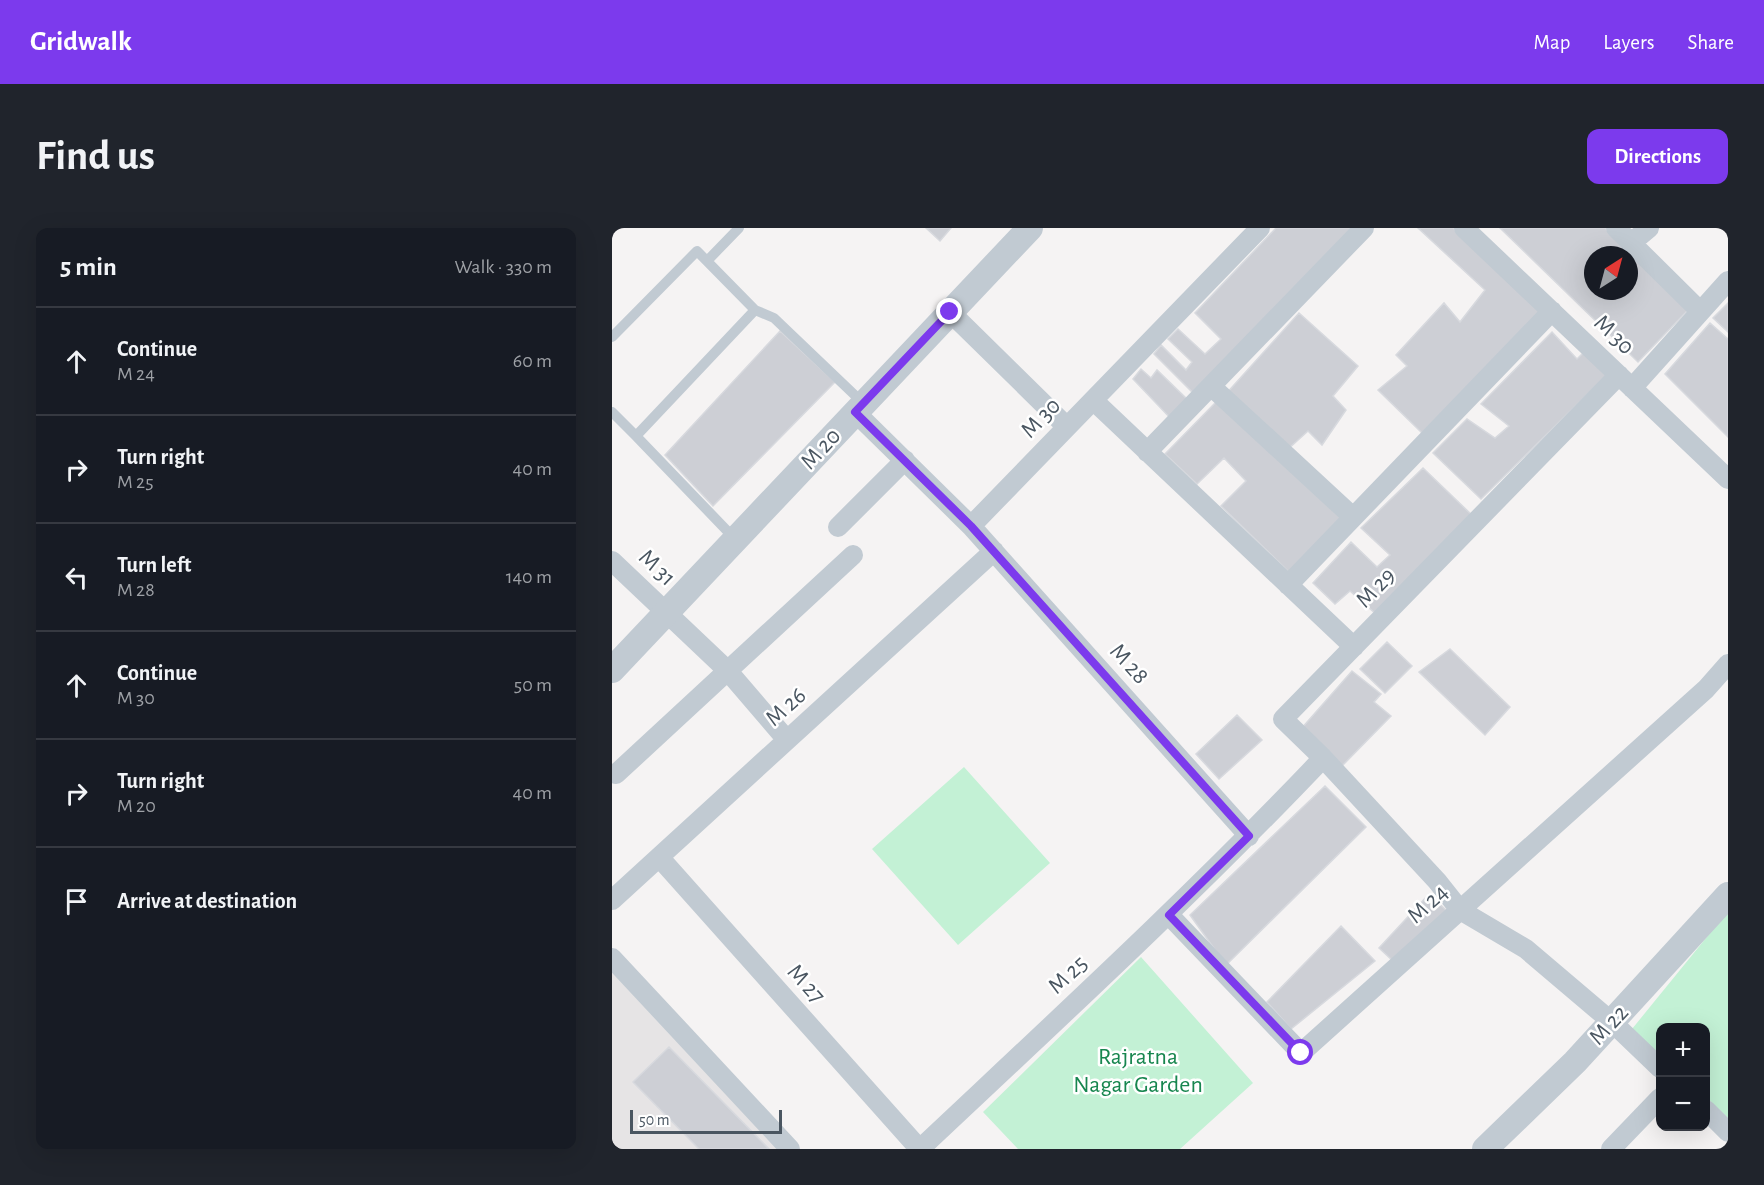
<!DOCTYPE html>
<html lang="en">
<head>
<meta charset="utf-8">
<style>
  :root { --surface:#171b24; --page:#20242c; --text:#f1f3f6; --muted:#9ea1a6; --line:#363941; --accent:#7c3aed }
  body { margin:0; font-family:"Alegreya Sans",sans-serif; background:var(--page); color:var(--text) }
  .controls { position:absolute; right:18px; bottom:18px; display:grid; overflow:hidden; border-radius:12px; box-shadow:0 6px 24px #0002 }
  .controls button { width:54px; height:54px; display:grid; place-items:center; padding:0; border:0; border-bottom:2px solid var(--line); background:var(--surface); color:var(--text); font:30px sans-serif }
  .compass { position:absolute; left:972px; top:18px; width:54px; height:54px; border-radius:50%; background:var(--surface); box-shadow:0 6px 24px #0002; rotate:36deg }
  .scale { position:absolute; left:18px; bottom:15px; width:152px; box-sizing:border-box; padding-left:6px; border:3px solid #4a5661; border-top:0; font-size:16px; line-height:21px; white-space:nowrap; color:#4a5661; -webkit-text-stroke:4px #fff; paint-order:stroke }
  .stop { position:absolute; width:18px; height:18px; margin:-14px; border:4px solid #7c3aed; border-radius:50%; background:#fff }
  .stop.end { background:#7c3aed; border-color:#fff; box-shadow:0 2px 6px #0008 }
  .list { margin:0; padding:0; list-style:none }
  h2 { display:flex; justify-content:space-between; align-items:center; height:78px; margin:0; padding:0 24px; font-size:26px }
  h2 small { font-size:20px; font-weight:400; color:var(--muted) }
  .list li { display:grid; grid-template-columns:39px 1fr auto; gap:18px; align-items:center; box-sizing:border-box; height:108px; padding:0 24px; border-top:2px solid var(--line) }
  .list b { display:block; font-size:22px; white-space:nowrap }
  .list p { margin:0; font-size:20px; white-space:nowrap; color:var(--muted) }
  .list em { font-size:20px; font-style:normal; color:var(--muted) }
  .icon { flex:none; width:33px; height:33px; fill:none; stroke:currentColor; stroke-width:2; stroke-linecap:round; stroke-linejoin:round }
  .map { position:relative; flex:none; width:1116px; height:921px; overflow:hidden; border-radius:12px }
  header { display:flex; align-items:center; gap:36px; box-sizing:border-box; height:84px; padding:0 30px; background:var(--accent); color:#fff }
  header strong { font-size:28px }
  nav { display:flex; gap:33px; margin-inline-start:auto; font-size:21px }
  .intro { display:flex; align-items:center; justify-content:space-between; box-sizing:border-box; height:144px; padding:0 36px }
  h1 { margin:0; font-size:42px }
  .button { padding:15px 27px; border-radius:12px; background:var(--accent); color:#fff; font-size:21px; font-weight:700 }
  main { display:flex; gap:36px; padding:0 36px }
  aside { flex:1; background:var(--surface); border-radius:12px; box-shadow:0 6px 24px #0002 }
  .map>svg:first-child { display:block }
  .education { fill:#e6e4e5 }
  .green { fill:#c3f1d5 }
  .building { fill:#cdcfd5; stroke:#d7d9de; stroke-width:1.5; fill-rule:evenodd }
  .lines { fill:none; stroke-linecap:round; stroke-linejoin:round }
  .service { stroke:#c1cad2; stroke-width:10 }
  .minor { stroke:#c1cad2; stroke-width:20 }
  .tertiary { stroke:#c1cad2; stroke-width:26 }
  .route { stroke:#7c3aed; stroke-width:8 }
  .labels { text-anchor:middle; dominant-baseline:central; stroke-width:5; stroke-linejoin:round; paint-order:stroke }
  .street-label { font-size:24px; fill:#4a5661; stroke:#fff }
  .park-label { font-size:24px; fill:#17864f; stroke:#fff }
</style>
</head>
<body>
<header>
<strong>Gridwalk</strong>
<nav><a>Map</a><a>Layers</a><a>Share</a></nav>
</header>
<div class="intro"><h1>Find us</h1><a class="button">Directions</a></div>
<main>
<aside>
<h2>5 min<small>Walk · 330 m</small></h2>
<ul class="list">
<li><svg class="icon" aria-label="ahead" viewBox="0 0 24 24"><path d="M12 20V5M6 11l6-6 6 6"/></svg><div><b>Continue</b><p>M 24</p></div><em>60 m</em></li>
<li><svg class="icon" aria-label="right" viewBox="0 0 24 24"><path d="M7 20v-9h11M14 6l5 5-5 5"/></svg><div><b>Turn right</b><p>M 25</p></div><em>40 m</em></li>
<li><svg class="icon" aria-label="left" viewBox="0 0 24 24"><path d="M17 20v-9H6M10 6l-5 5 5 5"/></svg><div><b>Turn left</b><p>M 28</p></div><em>140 m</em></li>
<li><svg class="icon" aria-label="ahead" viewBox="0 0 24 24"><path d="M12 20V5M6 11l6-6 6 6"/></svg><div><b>Continue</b><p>M 30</p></div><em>50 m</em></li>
<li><svg class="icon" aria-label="right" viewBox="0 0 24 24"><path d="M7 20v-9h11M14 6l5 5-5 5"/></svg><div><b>Turn right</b><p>M 20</p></div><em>40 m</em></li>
<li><svg class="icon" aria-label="arrive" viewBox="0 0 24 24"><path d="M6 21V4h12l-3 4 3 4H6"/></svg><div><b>Arrive at destination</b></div></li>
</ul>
</aside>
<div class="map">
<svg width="1116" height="921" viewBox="0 0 1116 921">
  <rect width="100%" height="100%" fill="#f5f3f3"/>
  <path class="education" d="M0,740L167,921H0Z"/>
  <path class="green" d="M352,539L438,635L346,717L260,621Z
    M1116,683V890L1094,869V800H1048V827L1020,801Z
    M529,729L641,855L568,921H406L371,884Z"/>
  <path class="building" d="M314,0H339L328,13Z
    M664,0H746L562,194L521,151L529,141L539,150L545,142L575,171L582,166L542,126L549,117L574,142L580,134L556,111L566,101L593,126L609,111L583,85Z
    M806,0H841L933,83L810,205L766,162L795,138L784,127L832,75L848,94L873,62Z
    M888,0H993L1077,81L1026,134ZM981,27H1017V63H981Z
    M1116,75V104L1101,90Z
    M687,85L746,138L721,168L734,182L710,217L696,203L675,222L613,167Z
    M1098,95L1116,111V209L1053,146Z
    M168,103L223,154L101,278L53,227Z
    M940,104L965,131L972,124L995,147L869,271L821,225L855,191L883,210L897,198L869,176Z
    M604,174L735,288L679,346L609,278L634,253L612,230L585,256L553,226Z
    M811,240L862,289L765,387L738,363L723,376L701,355L739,314L765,339L778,327L749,300Z
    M775,414L800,438L773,465L748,441Z
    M838,421L898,479L873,507L807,444Z
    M740,443L769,466L762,474L779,488L729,539L689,501Z
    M625,487L650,512L607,551L584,526Z
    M713,558L754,599L614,737L578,687Z
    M817,666L836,684L781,733L767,720Z
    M729,698L763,733L679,801L655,774Z
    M57,819L157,921H87L21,854Z"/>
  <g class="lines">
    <path class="service" d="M95,33L127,0
      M143,82L162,90L251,175
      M0,109L85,23L143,82L24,208L0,184
      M24,208L123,311"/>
    <path class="minor" d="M852,0L1116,251
      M1004,0L1088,83
      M1019,15L1037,0
      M338,84L455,199
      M600,159L741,289
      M1020,160L1116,53
      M481,172L742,419
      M243,184L359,298L648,0
      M535,224L752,0
      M359,298L637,608
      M226,299L293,232
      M0,333L115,442L175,512
      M676,357L940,83
      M711,530L825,653L848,682L914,721L1000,794L1048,840
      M4,546L241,327
      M47,629L303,916
      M0,672L382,323
      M557,687L689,825L1094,461L1116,436
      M0,730L178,921
      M1094,882L1116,904
      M312,921L310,919C446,791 583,665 711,530L671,491L1007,147
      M999,921L1048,870"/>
    <path class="tertiary" d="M0,442L418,0
      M873,921L963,834L1116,667"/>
  </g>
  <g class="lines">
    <path class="route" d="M338,84L243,184L359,298L637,608L557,687L689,825"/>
  </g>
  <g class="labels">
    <g class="street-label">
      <text transform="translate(1002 107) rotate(44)">M 30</text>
      <text transform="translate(429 190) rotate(-46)">M 30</text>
      <text transform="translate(209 221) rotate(-47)">M 20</text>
      <text transform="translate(45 340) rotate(44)">M 31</text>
      <text transform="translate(764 360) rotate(-46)">M 29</text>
      <text transform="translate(517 436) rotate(48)">M 28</text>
      <text transform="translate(174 479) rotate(-42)">M 26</text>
      <text transform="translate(816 676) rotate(-42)">M 24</text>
      <text transform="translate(456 747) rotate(-43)">M 25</text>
      <text transform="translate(194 756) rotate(48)">M 27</text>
      <text transform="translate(997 797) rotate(-47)">M 22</text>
    </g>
    <g class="park-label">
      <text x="526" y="829">Rajratna<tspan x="526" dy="28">Nagar Garden</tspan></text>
    </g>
  </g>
</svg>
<div class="controls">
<button>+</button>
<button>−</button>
</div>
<svg class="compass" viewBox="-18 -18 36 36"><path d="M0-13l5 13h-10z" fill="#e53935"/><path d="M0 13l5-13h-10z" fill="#9ea1a6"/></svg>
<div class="scale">50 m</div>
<div class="stop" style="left:689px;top:825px"></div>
<div class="stop end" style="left:338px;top:84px"></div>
</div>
</main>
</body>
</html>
